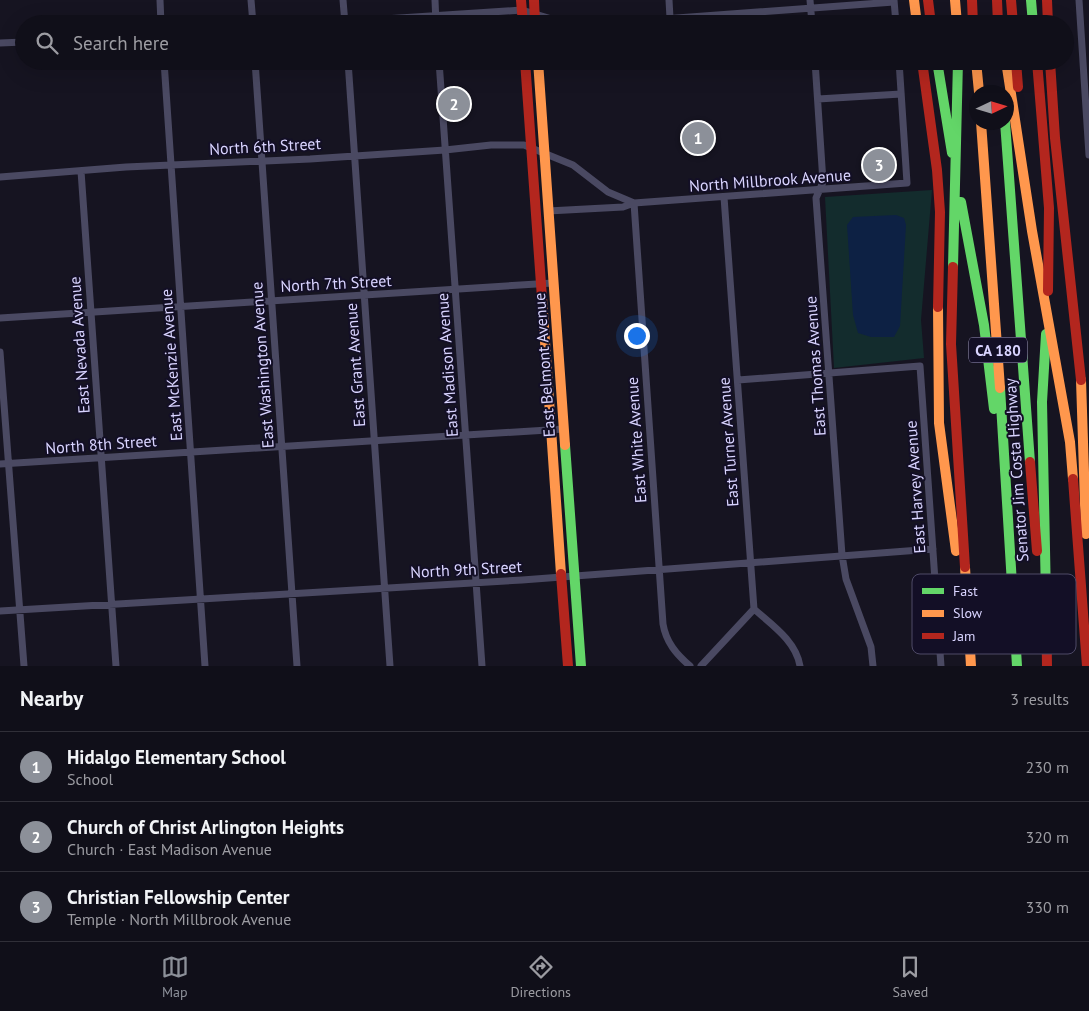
<!DOCTYPE html>
<html lang="en">
<head>
<meta charset="utf-8">
<style>
  :root { --surface:#100f19; --page:#191822; --text:#f1f3f6; --muted:#9c9ca2; --line:#302f38; --accent:#8c9099 }
  body { margin:0; font-family:"PT Sans",sans-serif; background:var(--page); color:var(--text) }
  .compass { position:absolute; left:969px; top:85px; width:45px; height:45px; border-radius:50%; background:var(--surface); box-shadow:0 5px 20px #0002; rotate:86deg }
  .you { position:absolute; left:636px; top:335px; width:18px; height:18px; margin:-12px; border:4px solid #fff; border-radius:50%; background:#1a73e8; box-shadow:0 0 0 8px #1a73e833 }
  .badge { display:grid; place-items:center; width:32px; height:32px; border-radius:50%; background:var(--accent); color:#fff; font-size:16px; font-weight:700 }
  .pin { position:absolute; translate:-50% -50%; border:2px solid #fff; box-shadow:0 1px 5px #0006 }
  .list { margin:0; padding:0; list-style:none }
  h2 { display:flex; justify-content:space-between; align-items:center; height:65px; margin:0; padding:0 20px; font-size:21px }
  h2 small { font-size:16px; font-weight:400; color:var(--muted) }
  .list li { display:grid; grid-template-columns:32px 1fr auto; gap:15px; align-items:center; box-sizing:border-box; height:70px; padding:0 20px; border-top:1px solid var(--line) }
  .list b { display:block; font-size:19px; white-space:nowrap }
  .list p { margin:0; font-size:16px; white-space:nowrap; color:var(--muted) }
  .list em { font-size:16px; font-style:normal; color:var(--muted) }
  .icon { flex:none; width:28px; height:28px; fill:none; stroke:currentColor; stroke-width:2; stroke-linecap:round; stroke-linejoin:round }
  .map { position:relative; flex:none; width:1089px; height:666px; overflow:hidden }
  .search { position:absolute; background:var(--surface); box-shadow:0 5px 20px #0002; left:15px; right:15px; top:15px; height:55px; display:flex; align-items:center; gap:12px; box-sizing:border-box; padding:0 18px; border-radius:28px; color:var(--muted); font-size:19px }
  .sheet { height:275px; background:var(--surface) }
  nav { display:flex; justify-content:space-around; align-items:center; box-sizing:border-box; height:70px; border-top:1px solid var(--line); background:var(--surface); font-size:14px; color:var(--muted) }
  nav a { display:grid; justify-items:center; gap:2px }
  nav .on { color:var(--accent) }
  .map>svg:first-child { display:block }
  .green { fill:#132c2d }
  .water { fill:#0d2144 }
  .lines { fill:none; stroke-linecap:round; stroke-linejoin:round }
  .street { stroke:#4a4962; stroke-width:7 }
  .fast { stroke:#63d668; stroke-width:10 }
  .slow { stroke:#ff974d; stroke-width:10 }
  .jam { stroke:#b3261e; stroke-width:10 }
  .labels { text-anchor:middle; dominant-baseline:central; stroke-width:4; stroke-linejoin:round; paint-order:stroke }
  .shield { fill:#130f26; stroke:#9e99be; stroke-width:1 }
  .shield-label { font-size:15px; font-weight:bold; fill:#d9d4ff }
  .street-label { font-size:16px; fill:#d9d4ff; stroke:#130f26 }
  .key { fill:#130f26; stroke:#4e4a67; stroke-width:1 }
  .key-label { font-size:14px; fill:#d9d4ff }
</style>
</head>
<body>
<div class="map">
<svg width="1089" height="666" viewBox="0 0 1089 666">
  <rect width="100%" height="100%" fill="#161421"/>
  <path class="green" d="M932,190L921,320L924,358L834,368L825,197Z"/>
  <path class="water" d="M896,215L904,218L906,225L900,326L894,337H871L858,333L853,315L847,225L853,217Z"/>
  <g class="lines">
    <path class="street" d="M160,0L161,24
      M251,0L253,24
      M343,0L345,24
      M435,0L436,24
      M669,0L670,18
      M810,0L812,24
      M894,0L896,24
      M1079,0L1089,155
      M308,24L522,10L568,24
      M596,24L894,2
      M0,43L24,42
      M164,61L205,666
      M255,61L297,666
      M348,61L390,666
      M439,61L482,666
      M815,61L823,182L816,198L842,555L846,579L871,647L873,666
      M818,99L901,94
      M81,171L116,666
      M0,177L126,167L310,159L445,150L491,145H524L573,165L608,192L634,203L663,624C666,642 676,654 690,666
      M724,197L754,609C772,625 796,641 800,666
      M548,211L623,207L634,203L907,183L899,61
      M0,318L553,283
      M0,352L24,666
      M738,380L920,366L941,666
      M0,464L564,429
      M0,611L522,580L933,549
      M701,666L754,609"/>
    <path class="fast" d="M1031,0L1033,24
      M937,61L952,153
      M1005,122L1030,462
      M961,202L984,325L994,409
      M953,267L958,61
      M1000,388L1017,666
      M565,445L581,666
      M1046,598L1042,402L1046,334"/>
    <path class="slow" d="M914,0L917,24
      M955,0L957,24
      M538,61L565,445
      M976,61L979,92
      M1006,61L1032,231L1070,442L1073,479
      M981,122L1000,388
      M542,298L561,574
      M938,307L939,423L956,551
      M1081,380L1086,534
      M965,567L971,666"/>
    <path class="jam" d="M521,0L523,24
      M534,0L535,24
      M928,0L931,24
      M972,0L973,24
      M997,0L998,24
      M1011,0L1013,24
      M1047,0L1048,24
      M525,61L542,298
      M922,61L937,170L940,212L938,307
      M1016,61L1018,87
      M1037,61L1049,208L1048,291
      M1050,61L1055,138L1081,380
      M953,267L951,344L965,567
      M1030,462L1037,551
      M1073,479L1087,666
      M561,574L568,666
      M1046,598L1047,666"/>
  </g>
  <g class="labels">
    <rect class="shield" x="969" y="337.5" width="58" height="25" rx="4"/>
    <g class="shield-label">
      <text x="998" y="350">CA 180</text>
    </g>
    <g class="street-label">
      <text transform="translate(265 146) rotate(-3)">North 6th Street</text>
      <text transform="translate(770 180) rotate(-4)">North Millbrook Avenue</text>
      <text transform="translate(336 283) rotate(-3)">North 7th Street</text>
      <text transform="translate(79 345) rotate(-94)">East Nevada Avenue</text>
      <text transform="translate(171 365) rotate(-94)">East McKenzie Avenue</text>
      <text transform="translate(262 365) rotate(-94)">East Washington Avenue</text>
      <text transform="translate(355 365) rotate(-94)">East Grant Avenue</text>
      <text transform="translate(447 365) rotate(-94)">East Madison Avenue</text>
      <text transform="translate(544 365) rotate(-94)">East Belmont Avenue</text>
      <text transform="translate(815 366) rotate(-94)">East Thomas Avenue</text>
      <text transform="translate(636 440) rotate(-94)">East White Avenue</text>
      <text transform="translate(728 442) rotate(-94)">East Turner Avenue</text>
      <text transform="translate(101 444) rotate(-4)">North 8th Street</text>
      <text transform="translate(1016 470) rotate(-94)">Senator Jim Costa Highway</text>
      <text transform="translate(915 487) rotate(-94)">East Harvey Avenue</text>
      <text transform="translate(466 569) rotate(-3)">North 9th Street</text>
    </g>
  </g>
  <rect x="912" y="574" width="164" height="80" rx="8" class="key"/>
  <rect x="922" y="588" width="22" height="6" fill="#63d668"/>
  <rect x="922" y="610" width="22" height="7" fill="#ff974d"/>
  <rect x="922" y="633" width="22" height="6" fill="#b3261e"/>
  <g class="key-label">
    <text x="953" y="596">Fast</text>
    <text x="953" y="618">Slow</text>
    <text x="953" y="641">Jam</text>
  </g>
</svg>
<svg class="compass" viewBox="-18 -18 36 36"><path d="M0-13l5 13h-10z" fill="#e53935"/><path d="M0 13l5-13h-10z" fill="#9c9ca2"/></svg>
<div class="you"></div>
<div class="pin badge" style="left:698px;top:138px">1</div>
<div class="pin badge" style="left:454px;top:104px">2</div>
<div class="pin badge" style="left:879px;top:165px">3</div>
<div class="search"><svg class="icon" aria-label="search" viewBox="0 0 24 24"><circle cx="10" cy="10" r="6"/><path d="M15 15l6 6"/></svg>Search here</div>
</div>
<section class="sheet">
<h2>Nearby<small>3 results</small></h2>
<ul class="list">
<li><span class="badge">1</span><div><b>Hidalgo Elementary School</b><p>School</p></div><em>230 m</em></li>
<li><span class="badge">2</span><div><b>Church of Christ Arlington Heights</b><p>Church · East Madison Avenue</p></div><em>320 m</em></li>
<li><span class="badge">3</span><div><b>Christian Fellowship Center</b><p>Temple · North Millbrook Avenue</p></div><em>330 m</em></li>
</ul>
</section>
<nav>
<a class="on"><svg class="icon" aria-label="map" viewBox="0 0 24 24"><path d="M3 6l6-2 6 2 6-2v14l-6 2-6-2-6 2zM9 4v14M15 6v14"/></svg>Map</a>
<a><svg class="icon" aria-label="directions" viewBox="0 0 24 24"><path d="M12 3l9 9-9 9-9-9zM9 14v-3h6M13 9l2 2-2 2"/></svg>Directions</a>
<a><svg class="icon" aria-label="saved" viewBox="0 0 24 24"><path d="M7 4h10v16l-5-4-5 4z"/></svg>Saved</a>
</nav>
</body>
</html>
